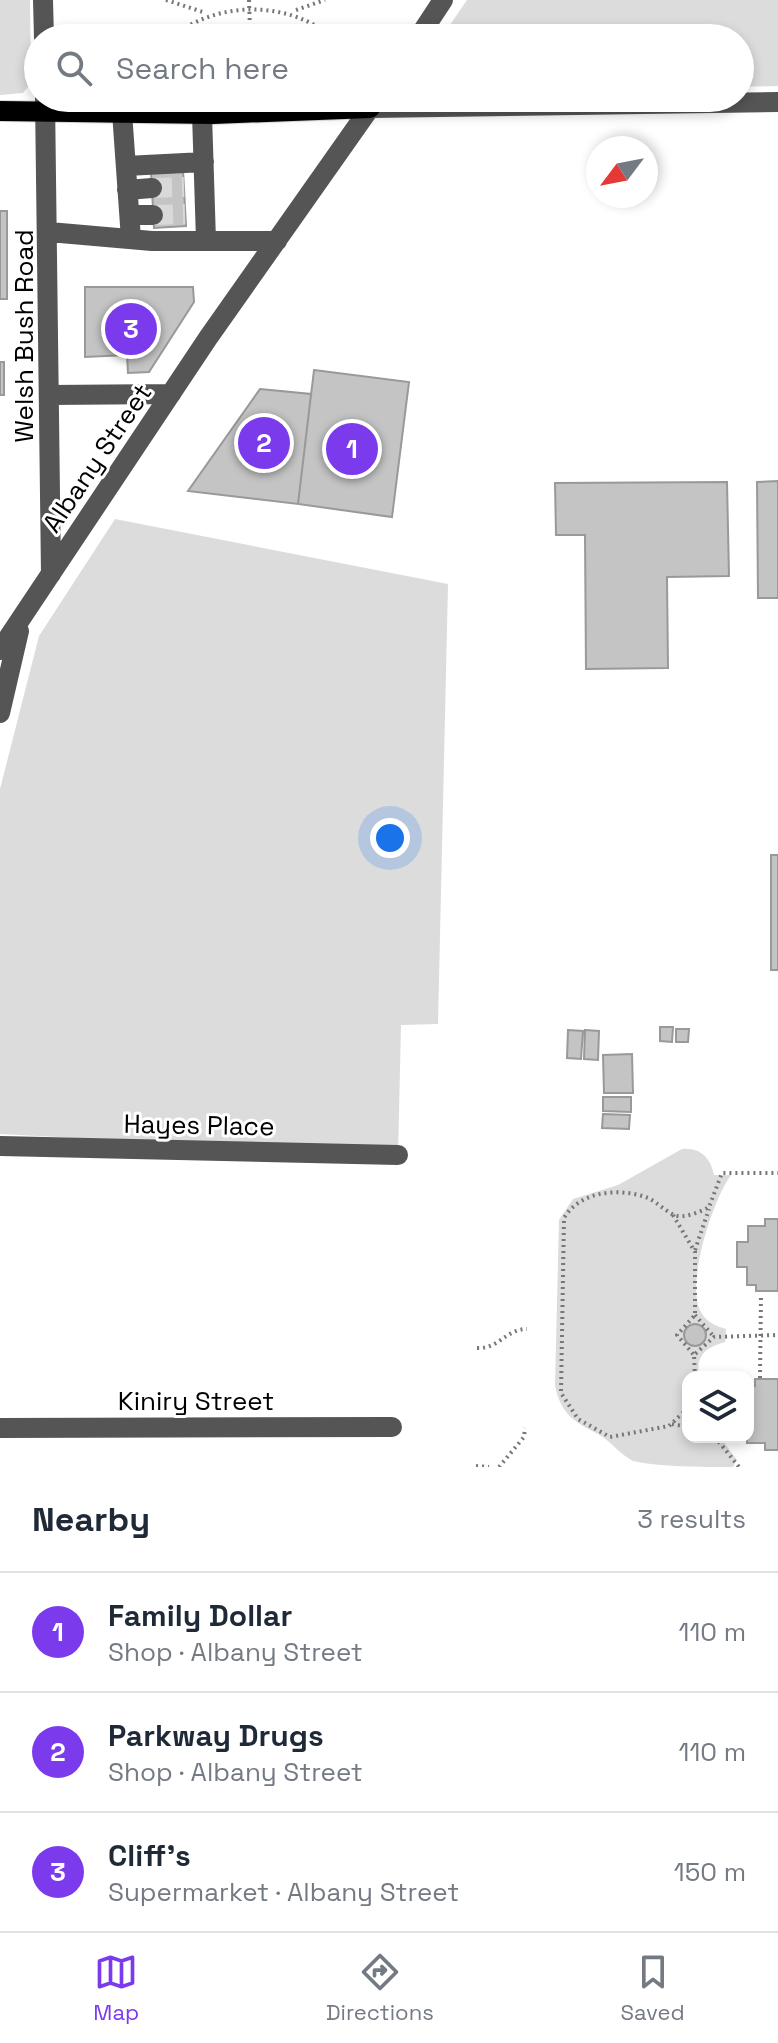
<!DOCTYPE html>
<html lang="en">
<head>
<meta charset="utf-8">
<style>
  :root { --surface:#fff; --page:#f2f2f3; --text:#1f2937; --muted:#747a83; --line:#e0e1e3; --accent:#7c3aed }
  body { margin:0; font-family:"Space Grotesk",sans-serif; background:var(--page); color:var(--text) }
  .controls { position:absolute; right:24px; bottom:24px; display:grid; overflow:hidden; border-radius:16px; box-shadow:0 4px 12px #0003 }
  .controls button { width:72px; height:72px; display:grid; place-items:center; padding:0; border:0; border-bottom:2px solid var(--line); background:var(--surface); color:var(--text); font:40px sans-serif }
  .compass { position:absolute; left:586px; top:136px; width:72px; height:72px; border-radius:50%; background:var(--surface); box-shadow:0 4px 12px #0003; rotate:238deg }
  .you { position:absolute; left:390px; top:838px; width:28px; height:28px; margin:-20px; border:6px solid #fff; border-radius:50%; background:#1a73e8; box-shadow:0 0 0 12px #1a73e833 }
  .badge { display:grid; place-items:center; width:52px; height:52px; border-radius:50%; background:var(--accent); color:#fff; font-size:26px; font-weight:700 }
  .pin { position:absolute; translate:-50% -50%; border:4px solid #fff; box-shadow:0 2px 8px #0006 }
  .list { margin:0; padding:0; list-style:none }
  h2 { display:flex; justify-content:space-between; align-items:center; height:104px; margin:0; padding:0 32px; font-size:34px }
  h2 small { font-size:26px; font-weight:400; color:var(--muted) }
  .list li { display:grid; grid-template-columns:52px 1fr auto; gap:24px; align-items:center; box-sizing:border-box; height:120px; padding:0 32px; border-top:2px solid var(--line) }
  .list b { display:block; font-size:30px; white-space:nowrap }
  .list p { margin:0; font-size:26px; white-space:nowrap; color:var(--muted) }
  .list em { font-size:26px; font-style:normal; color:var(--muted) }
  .icon { flex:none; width:44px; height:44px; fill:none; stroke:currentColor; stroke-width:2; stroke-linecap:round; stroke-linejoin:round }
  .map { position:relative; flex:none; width:778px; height:1467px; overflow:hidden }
  .search { position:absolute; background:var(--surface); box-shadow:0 4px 12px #0003; left:24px; right:24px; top:24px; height:88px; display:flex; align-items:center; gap:20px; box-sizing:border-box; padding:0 28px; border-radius:44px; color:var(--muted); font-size:30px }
  .sheet { height:464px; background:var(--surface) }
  nav { display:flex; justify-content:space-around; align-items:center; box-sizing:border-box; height:112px; border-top:2px solid var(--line); background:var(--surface); font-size:22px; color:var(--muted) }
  nav a { display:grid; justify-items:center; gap:4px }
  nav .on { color:var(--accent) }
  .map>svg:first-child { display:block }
  .green { fill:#dcdcdc }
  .building { fill:#c4c4c4; stroke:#999; stroke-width:2 }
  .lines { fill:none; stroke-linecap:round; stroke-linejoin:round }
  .minor-tunnel { stroke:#d9d9d9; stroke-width:20; stroke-dasharray:20 10; stroke-linecap:butt }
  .major-casing { stroke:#dbdbdb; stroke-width:22 }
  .path { stroke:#777; stroke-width:4; stroke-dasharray:2 4; stroke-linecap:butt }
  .minor { stroke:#555; stroke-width:20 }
  .major { stroke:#000; stroke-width:20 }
  .labels { text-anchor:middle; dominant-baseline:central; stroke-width:6; stroke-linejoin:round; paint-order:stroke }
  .street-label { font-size:26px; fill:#000; stroke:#fff }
</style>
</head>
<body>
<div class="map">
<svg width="778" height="1467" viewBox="0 0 778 1467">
  <rect width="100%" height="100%" fill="#fff"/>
  <path class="green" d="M0,0H30L31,83L23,93L0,95Z
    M467,0H778V86L740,87V38H441Z
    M115,519L448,584L438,1024L401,1025L398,1155L0,1134V789L39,636Z
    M682,1149C701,1147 711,1159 714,1175H731C713,1199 685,1285 701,1312C706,1322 716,1326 726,1329L725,1342C705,1348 696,1355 699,1377H688V1437H720L737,1460L733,1467C704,1467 659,1467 633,1461C619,1454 611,1441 598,1434C574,1422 560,1413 555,1385L559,1220L573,1199L618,1185Z"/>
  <path class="building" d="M183,170L186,226L154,228L151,172Z
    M0,211H7V299H0Z
    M85,287H193L194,302L149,372L128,373L127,355L85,357Z
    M0,362H4V395H0Z
    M314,370L409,382L392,517L298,504Z
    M260,389L311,394L298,504L188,491Z
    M778,481V598H758L757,482Z
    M727,482L729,576L667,577L668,668L586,669L585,535H556L555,483Z
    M771,855H778V970H771Z
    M660,1027H673L672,1042L660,1041Z
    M676,1029H689L688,1042H676Z
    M568,1030L583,1031L581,1059L567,1058Z
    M585,1030L599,1031L598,1060L584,1059Z
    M632,1054L633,1093H604L603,1055Z
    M603,1097H631V1112L603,1111Z
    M603,1114L630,1115L629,1129L602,1128Z
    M765,1219H778V1291H756V1285H747V1267H737V1242H748V1226H765Z
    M684 1335a11 11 0 1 1 22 0a11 11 0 1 1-22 0Z
    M755,1379H778V1450H765V1443H747L748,1386H755Z"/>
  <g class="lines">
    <path class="minor-tunnel" d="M152,188L184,187
      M153,215L185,214"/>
    <g class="major-casing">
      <path id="major" d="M0,111L213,114L370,108"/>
    </g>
    <path class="path" d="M166,0L203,12
      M249,0L250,29
      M296,10L325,0
      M171,38C216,0 289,0 333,38
      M238,38L250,29L262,38
      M673,1215L695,1252V1315L677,1335L694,1355
      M695,1250L709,1209
      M695,1315L714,1337
      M477,1348C499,1349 506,1329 527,1329
      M695,1377L694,1355L714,1337L778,1335
      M760,1378L761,1294
      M688,1408L669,1426L610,1437L578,1419L561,1393L564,1218C580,1191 619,1187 648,1198C657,1202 665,1211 674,1215C684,1219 700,1212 709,1207L722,1173H778
      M672,1424L688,1427
      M715,1437L739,1467
      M476,1466L489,1467
      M499,1467L524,1437L525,1428"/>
    <path class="minor" d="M43,0L44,38
      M418,38L443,0
      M45,98L51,574
      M370,108L778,102
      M122,112L131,239
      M202,114L206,241
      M126,166L204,162
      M127,190L152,188
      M130,215H153
      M49,232L152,241H277
      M50,395L171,394
      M0,650L208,338L377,98
      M0,713L19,631
      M0,1146L398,1155
      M0,1428L392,1427"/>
    <use href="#major" class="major"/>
  </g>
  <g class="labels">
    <g class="street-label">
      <text transform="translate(24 336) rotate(-90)">Welsh Bush Road</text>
      <text transform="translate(97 458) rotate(-56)">Albany Street</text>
      <text transform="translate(199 1125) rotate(1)">Hayes Place</text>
      <text x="196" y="1401">Kiniry Street</text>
    </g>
  </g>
</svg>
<div class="controls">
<button><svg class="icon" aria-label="layers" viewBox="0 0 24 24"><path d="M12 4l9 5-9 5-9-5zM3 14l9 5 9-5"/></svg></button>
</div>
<svg class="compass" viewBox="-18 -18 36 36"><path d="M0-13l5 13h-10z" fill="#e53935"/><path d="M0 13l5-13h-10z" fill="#747a83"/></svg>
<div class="you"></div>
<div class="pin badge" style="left:352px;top:449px">1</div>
<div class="pin badge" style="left:264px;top:443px">2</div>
<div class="pin badge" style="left:131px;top:329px">3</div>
<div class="search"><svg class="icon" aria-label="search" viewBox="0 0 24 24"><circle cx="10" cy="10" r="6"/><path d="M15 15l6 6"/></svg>Search here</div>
</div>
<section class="sheet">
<h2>Nearby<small>3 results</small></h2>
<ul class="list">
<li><span class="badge">1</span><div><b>Family Dollar</b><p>Shop · Albany Street</p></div><em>110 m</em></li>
<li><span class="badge">2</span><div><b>Parkway Drugs</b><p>Shop · Albany Street</p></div><em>110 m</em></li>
<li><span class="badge">3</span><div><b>Cliff's</b><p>Supermarket · Albany Street</p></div><em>150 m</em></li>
</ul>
</section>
<nav>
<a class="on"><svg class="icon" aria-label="map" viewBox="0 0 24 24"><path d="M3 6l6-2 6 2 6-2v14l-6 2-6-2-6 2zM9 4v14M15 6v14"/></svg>Map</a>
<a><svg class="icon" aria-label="directions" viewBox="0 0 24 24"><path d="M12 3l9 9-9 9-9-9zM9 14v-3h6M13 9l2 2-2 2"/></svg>Directions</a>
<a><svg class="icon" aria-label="saved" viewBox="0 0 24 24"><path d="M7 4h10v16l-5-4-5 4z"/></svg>Saved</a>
</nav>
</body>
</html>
